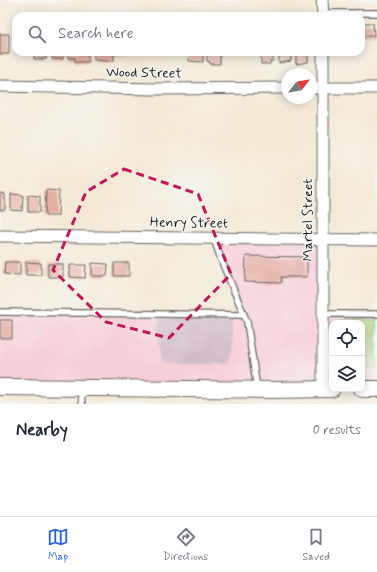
<!DOCTYPE html>
<html lang="en">
<head>
<meta charset="utf-8">
<style>
  :root { --surface:#fff; --page:#f6f6f7; --text:#1f2937; --muted:#747a83; --line:#e0e1e3; --accent:#2563eb }
  body { margin:0; font-family:Mynerve,sans-serif; background:var(--page); color:var(--text) }
  .controls { position:absolute; right:12px; bottom:12px; display:grid; overflow:hidden; border-radius:8px; box-shadow:0 2px 10px #0003 }
  .controls button { width:36px; height:36px; display:grid; place-items:center; padding:0; border:0; border-bottom:1px solid var(--line); background:var(--surface); color:var(--text); font:20px sans-serif }
  .compass { position:absolute; left:281px; top:68px; width:36px; height:36px; border-radius:50%; background:var(--surface); box-shadow:0 2px 10px #0003; rotate:59deg }
  .list { margin:0; padding:0; list-style:none }
  h2 { display:flex; justify-content:space-between; align-items:center; height:52px; margin:0; padding:0 16px; font-size:17px }
  h2 small { font-size:13px; font-weight:400; color:var(--muted) }
  .icon { flex:none; width:22px; height:22px; fill:none; stroke:currentColor; stroke-width:2; stroke-linecap:round; stroke-linejoin:round }
  .map { position:relative; flex:none; width:377px; height:404px; overflow:hidden }
  .search { position:absolute; background:var(--surface); box-shadow:0 2px 10px #0003; left:12px; right:12px; top:12px; height:44px; display:flex; align-items:center; gap:10px; box-sizing:border-box; padding:0 14px; border-radius:12px; color:var(--muted); font-size:15px }
  .sheet { height:112px; background:var(--surface) }
  nav { display:flex; justify-content:space-around; align-items:center; box-sizing:border-box; height:56px; border-top:1px solid var(--line); background:var(--surface); font-size:11px; color:var(--muted) }
  nav a { display:grid; justify-items:center; gap:2px }
  nav .on { color:var(--accent) }
  .map>svg:first-child { display:block }
  .built { fill:#f6cfd7 }
  .industrial { fill:#d1bdc9 }
  .green { fill:#a7d37f; stroke:#62784e }
  .building { fill:#e4ada4 }
  .lines { fill:none; stroke-linecap:round; stroke-linejoin:round }
  .service-casing { stroke:#68645d; stroke-width:8 }
  .minor-casing { stroke:#68645d; stroke-width:13 }
  .secondary-casing { stroke:#68645d; stroke-width:18 }
  .service { stroke:#fff; stroke-width:5.5 }
  .minor { stroke:#fff; stroke-width:11 }
  .secondary { stroke:#fff; stroke-width:16 }
  .marked { fill:none; stroke:#c2185b; stroke-width:3; stroke-dasharray:8 5; stroke-linejoin:round }
  .labels { text-anchor:middle; dominant-baseline:central; stroke-width:3; stroke-linejoin:round; paint-order:stroke }
  .street-label { font-size:14px; fill:#1c1c1c; stroke:#f6f6f2 }
</style>
</head>
<body>
<div class="map">
<svg width="377" height="404" viewBox="0 0 377 404">
  <rect width="100%" height="100%" fill="#f6f6f2"/>
  <filter id="ink" filterUnits="userSpaceOnUse"><feTurbulence type="fractalNoise" baseFrequency=".025" numOctaves="2"/><feDisplacementMap in="SourceGraphic" scale="8" xChannelSelector="R" yChannelSelector="G"/><feConvolveMatrix kernelMatrix="1 2 1 2 8 2 1 2 1" color-interpolation-filters="sRGB"/></filter>
  <filter id="wash" filterUnits="userSpaceOnUse"><feTurbulence type="fractalNoise" baseFrequency=".012" numOctaves="4" result="noise"/><feDisplacementMap in="SourceGraphic" scale="16" xChannelSelector="R" yChannelSelector="G"/><feGaussianBlur stdDeviation="0.9" result="paint"/><feColorMatrix in="noise" values="0 0 0 0 0 0 0 0 0 0 0 0 0 0 0 0 0 1.4 0 .05"/><feComposite in="paint" operator="in"/></filter>
  <g filter="url(#wash)">
    <rect width="100%" height="100%" fill="#f4e9d6"/>
    <path class="built" d="M214,239L324,241L323,314H377V389H362V323H332V389L0,387V312L244,315Z"/>
    <path class="industrial" d="M159,318L232,320V364H159Z"/>
    <path class="green" d="M340,320H377V369L362,370V323H340Z"/>
    <g id="blocks">
      <path class="building" d="M361,23H373L374,36H361Z
        M0,34H9V54H0Z
        M34,52H46V59H34Z
        M52,52H63V59H52Z
        M68,52H88V62H75V58H68Z
        M94,52H126V54H114V61H104L94,60Z
        M190,52H203V62L189,61Z
        M207,52H220V64H210V62L207,61Z
        M261,52H273V61H270V64H261Z
        M279,52H291V61L279,63Z
        M296,52H308V62L296,64Z
        M46,190L59,191L58,216H45Z
        M0,193L5,194V210H0Z
        M11,194L23,195L22,211L11,210Z
        M28,195L40,196V212H28Z
        M246,256L307,257V277H281V283L245,282Z
        M5,262H20V275L4,274Z
        M26,262L41,263V275H26Z
        M92,263L108,264L107,276H92Z
        M114,263H129V276H114Z
        M48,264H63V277H48Z
        M70,265H86L85,278L70,277Z
        M0,320H12V338H0Z"/>
    </g>
  </g>
  <g filter="url(#ink)">
    <use href="#blocks" fill-opacity="0" stroke="#68645d" stroke-width="1"/>
    <g class="lines">
      <g class="service-casing">
        <path id="service" d="M322,13H377
          M214,239L222,262L247,322L257,389
          M0,312L244,315
          M323,314H377
          M81,388L82,404"/>
      </g>
      <g class="minor-casing">
        <path id="minor" d="M322,0L323,16
          M323,52V389
          M0,86L155,89L287,88
          M311,88H377
          M0,236L377,240"/>
      </g>
      <g class="secondary-casing">
        <path id="secondary" d="M0,387L273,390L332,389
          M362,389H377"/>
      </g>
      <use href="#service" class="service"/>
      <use href="#minor" class="minor"/>
      <use href="#secondary" class="secondary"/>
    </g>
  </g>
  <path class="marked" d="M124,169L198,194L231,274L169,338L106,322L53,270L86,192Z"/>
  <g class="labels">
    <g class="street-label">
      <text transform="translate(144 73) rotate(1)">Wood Street</text>
      <text transform="translate(308 220) rotate(-90)">Martel Street</text>
      <text transform="translate(189 223) rotate(1)">Henry Street</text>
    </g>
  </g>
</svg>
<div class="controls">
<button><svg class="icon" aria-label="locate" viewBox="0 0 24 24"><circle cx="12" cy="12" r="6"/><path d="M12 2v4M12 18v4M2 12h4M18 12h4"/></svg></button>
<button><svg class="icon" aria-label="layers" viewBox="0 0 24 24"><path d="M12 4l9 5-9 5-9-5zM3 14l9 5 9-5"/></svg></button>
</div>
<svg class="compass" viewBox="-18 -18 36 36"><path d="M0-13l5 13h-10z" fill="#e53935"/><path d="M0 13l5-13h-10z" fill="#747a83"/></svg>
<div class="search"><svg class="icon" aria-label="search" viewBox="0 0 24 24"><circle cx="10" cy="10" r="6"/><path d="M15 15l6 6"/></svg>Search here</div>
</div>
<section class="sheet">
<h2>Nearby<small>0 results</small></h2>
<ul class="list">
</ul>
</section>
<nav>
<a class="on"><svg class="icon" aria-label="map" viewBox="0 0 24 24"><path d="M3 6l6-2 6 2 6-2v14l-6 2-6-2-6 2zM9 4v14M15 6v14"/></svg>Map</a>
<a><svg class="icon" aria-label="directions" viewBox="0 0 24 24"><path d="M12 3l9 9-9 9-9-9zM9 14v-3h6M13 9l2 2-2 2"/></svg>Directions</a>
<a><svg class="icon" aria-label="saved" viewBox="0 0 24 24"><path d="M7 4h10v16l-5-4-5 4z"/></svg>Saved</a>
</nav>
</body>
</html>
